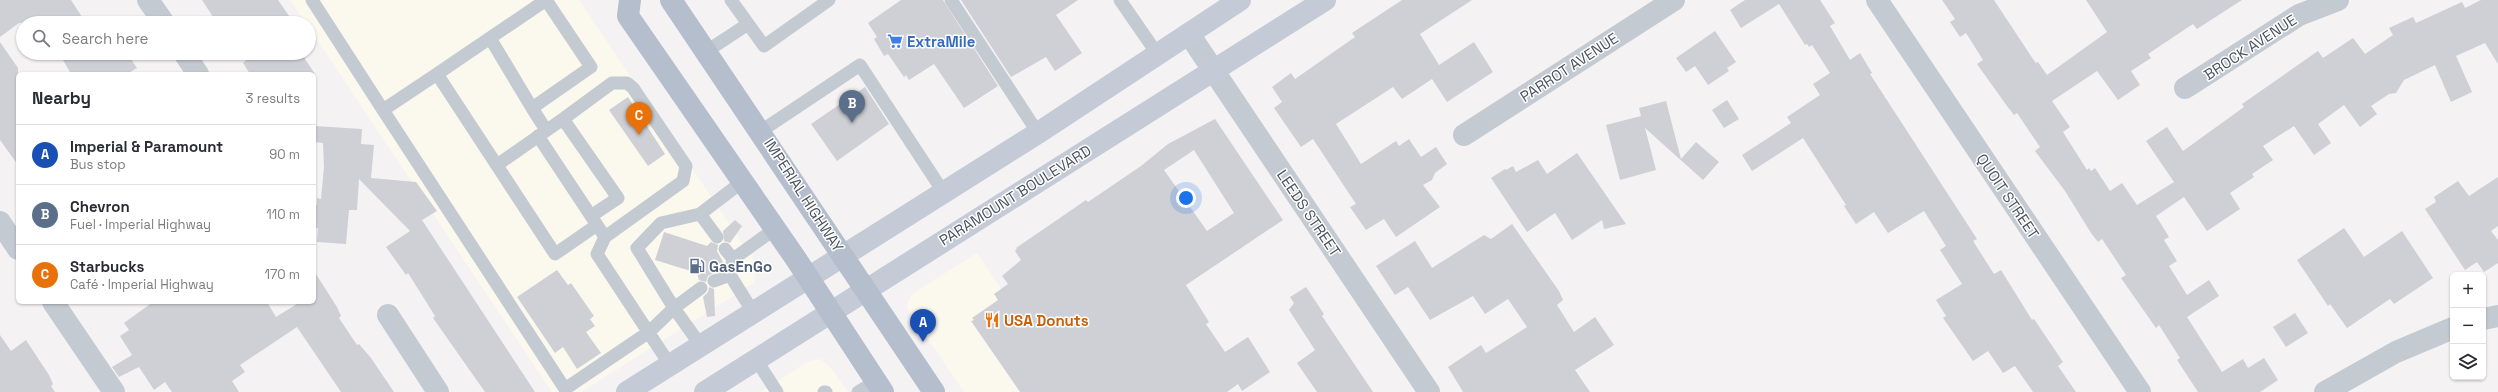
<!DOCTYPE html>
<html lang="en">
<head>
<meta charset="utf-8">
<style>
  :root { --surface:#fff; --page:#f7f7f7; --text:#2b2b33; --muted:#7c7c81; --line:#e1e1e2; --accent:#2a62d5 }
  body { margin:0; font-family:"Space Grotesk",sans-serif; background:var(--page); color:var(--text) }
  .controls { position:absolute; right:12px; bottom:12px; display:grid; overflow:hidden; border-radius:6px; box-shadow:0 1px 3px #0004 }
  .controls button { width:36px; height:36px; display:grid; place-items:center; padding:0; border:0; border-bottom:1px solid var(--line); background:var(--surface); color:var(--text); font:20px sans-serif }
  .you { position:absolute; left:1186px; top:198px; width:14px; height:14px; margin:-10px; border:3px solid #fff; border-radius:50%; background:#1a73e8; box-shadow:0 0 0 6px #1a73e833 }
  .badge { display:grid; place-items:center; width:26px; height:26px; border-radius:50%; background:var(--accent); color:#fff; font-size:13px; font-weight:700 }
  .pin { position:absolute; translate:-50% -33px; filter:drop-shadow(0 1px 2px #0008) }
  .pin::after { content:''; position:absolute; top:21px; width:14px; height:12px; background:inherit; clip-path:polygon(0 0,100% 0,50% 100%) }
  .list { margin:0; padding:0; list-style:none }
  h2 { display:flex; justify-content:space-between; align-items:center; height:52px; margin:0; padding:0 16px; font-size:17px }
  h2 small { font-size:13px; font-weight:400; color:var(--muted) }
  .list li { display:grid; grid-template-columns:26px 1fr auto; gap:12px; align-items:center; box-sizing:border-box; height:60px; padding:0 16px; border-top:1px solid var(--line) }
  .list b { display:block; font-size:15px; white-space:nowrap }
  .list p { margin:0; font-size:13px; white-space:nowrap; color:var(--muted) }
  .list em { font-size:13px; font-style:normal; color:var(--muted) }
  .icon { flex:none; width:22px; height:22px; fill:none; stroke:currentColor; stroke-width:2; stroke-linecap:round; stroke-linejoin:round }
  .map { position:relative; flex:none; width:2498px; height:392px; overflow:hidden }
  .search { position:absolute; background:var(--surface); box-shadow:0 1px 3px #0004; left:16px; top:16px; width:300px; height:44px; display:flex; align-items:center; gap:10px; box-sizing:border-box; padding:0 14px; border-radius:22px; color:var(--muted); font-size:15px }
  .panel { position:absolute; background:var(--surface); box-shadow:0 1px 3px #0004; left:16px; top:72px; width:300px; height:232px; border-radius:6px }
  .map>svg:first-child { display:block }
  .commercial { fill:#fbf9ee }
  .building { fill:#cfd0d5; fill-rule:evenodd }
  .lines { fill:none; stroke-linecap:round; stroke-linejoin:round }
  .service { stroke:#c4cad2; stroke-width:13 }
  .minor { stroke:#c4cad2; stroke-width:22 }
  .secondary { stroke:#c4cbd6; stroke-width:22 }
  .primary { stroke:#b4becd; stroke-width:22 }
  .labels { text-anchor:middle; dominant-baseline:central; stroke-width:3; stroke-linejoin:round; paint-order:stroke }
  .shop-label { font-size:15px; font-weight:bold; fill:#366cbe; stroke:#fff; text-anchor:start }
  .street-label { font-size:15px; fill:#4b535e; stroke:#fff }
  .service-label { font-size:15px; font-weight:bold; fill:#4e5e75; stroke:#fff; text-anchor:start }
  .food-label { font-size:15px; font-weight:bold; fill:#c56008; stroke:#fff; text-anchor:start }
</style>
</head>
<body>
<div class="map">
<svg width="2498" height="392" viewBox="0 0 2498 392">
  <rect width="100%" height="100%" fill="#f4f2f2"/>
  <path class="commercial" d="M290,0H579L757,265L755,282L581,392H552L309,28V23H306Z
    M977,253L1070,392H964L906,307L912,294Z
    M820,359L831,368L848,392H761L809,361Z"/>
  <path class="building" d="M0,0H71L86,23H19L0,37Z
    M202,0H278L294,23H217Z
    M901,0H943L998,86L964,108L934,64L909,80L906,75L904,77L888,54L884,56L874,39L877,37L868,23Z
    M961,0H1078L1056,15L1082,53L1055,71L1046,57L1011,77Z
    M1402,0H1472L1420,34L1439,65L1474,42L1493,72L1447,102L1432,79L1402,99L1393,87L1336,124L1361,164L1396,141L1399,146L1409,139L1421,157L1436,147L1447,164L1435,173L1432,180L1423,185L1440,207L1396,237L1384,219L1366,230L1350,207L1356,204L1313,139L1301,147L1274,108L1282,102L1272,87L1291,73L1295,79L1355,37L1352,33Z
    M1745,0H1820L1835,23L1830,26L1850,60L1860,53L1872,73L1870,74L1977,239L1973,241L1994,274L2001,270L2032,320L2034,319L2063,362L2058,366L2076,392H2033L2015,366L2003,373L1988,351L1973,361L1943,318L1946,316L1936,300L1962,284L1940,250L1946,246L1924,211L1888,233L1874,212L1856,224L1844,206L1846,205L1803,138L1752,171L1742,155L1791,123L1787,117L1820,95L1813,84L1830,73L1812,45L1809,47L1807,44L1805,45L1779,4L1741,28L1730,10Z
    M1942,0H1994L2033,59L2036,63L2038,62L2047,75L2107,32L2086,0H2242L2197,29L2193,24L2148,54L2151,58L2131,71L2140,85L2118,100L2097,71L2052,101L2070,127L2063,132L2087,170L2089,168L2091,171L2095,168L2110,191L2122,183L2137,205L2174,182L2146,141L2167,127L2183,151L2244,107L2242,104L2318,51L2323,58L2353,38L2365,54L2393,35L2389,28L2413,17L2416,23L2462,2L2465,8L2481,0H2498V64L2485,43L2456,56L2472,92L2451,102L2435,65L2404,80L2396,93L2389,94L2371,106L2377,114L2360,127L2344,105L2318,124L2331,143L2314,155L2294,126L2263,146L2273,160L2252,174L2254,177L2230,193L2240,209L2207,231L2184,197L2156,216L2169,237L2164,240L2177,261L2169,266L2187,295L2209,280L2219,296L2187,317L2222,372L2243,359L2248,368L2264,358L2278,380L2260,392H2198L2177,360L2180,358L2159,325L2156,328L2121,278L2126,275L2102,239L2098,242L2091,233L2065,191L2035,151L2040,147L2017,113L2014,115L2007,106L1977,64L1983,60L1966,33L1960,37L1950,22L1955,19Z
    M1715,31L1736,62L1727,68L1729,71L1708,85L1695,66L1686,72L1676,58Z
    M0,42L18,68V165L0,140Z
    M59,53H127L137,68L127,74H71Z
    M254,53H301L315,74H250L243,63Z
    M865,87L889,124L837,161L811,124Z
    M628,97L665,154L648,166L609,110Z
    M1727,100L1739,119L1724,128L1712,110Z
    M1666,101L1681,159L1696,142L1719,162L1703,180L1645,128L1656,170L1620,180L1606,125L1641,116L1639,108Z
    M1215,119L1283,220L1186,285L1209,322L1206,324L1225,352L1248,337L1270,372L1242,391L1238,384L1227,392H1020L971,321L974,320L972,318L998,300L994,294L1008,284L1002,276L1021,260L1015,251L1017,249L1016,248L1086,200L1088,202L1141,166L1168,144ZM1194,150L1234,213L1207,231L1164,170Z
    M314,126L362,129L361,144L374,145L371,178L416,182L437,211L422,220L535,392H485L433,318L435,316L408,273L406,275L386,247L410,231L359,179L357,210H349L346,244L317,242L318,228H314V205H317V198L321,199L324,167L323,143L314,142Z
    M1577,153L1626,224L1604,229L1602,220L1572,240L1555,213L1527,232L1491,178L1505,169L1506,170L1513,166L1516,172L1538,160L1547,174Z
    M2498,177V226L2491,231L2498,240V263L2484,272L2477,262L2465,270L2425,209L2436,202L2434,197L2458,181L2469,196Z
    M735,220L742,226L730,243L724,241L723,231Z
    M1512,224L1559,291L1563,300L1557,305L1574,332L1595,317L1614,345L1575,370L1590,392H1463L1448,367L1481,345L1486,353L1527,327L1508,299L1485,314L1473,296L1430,320L1408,287L1395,295L1376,266L1415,241L1432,268L1484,235L1491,239Z
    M2344,228L2364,257L2402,231L2433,278L2394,304L2390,299L2347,328L2330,304L2328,306L2297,260Z
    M664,232L707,246L711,242L718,245L717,251L723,262L721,269L708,276L706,282L699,280L697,273L655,260Z
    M557,270L568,285L571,283L594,316L590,319L595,326L586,332L601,353L577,369L563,347L555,353L517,297Z
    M314,271L337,307L341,316L339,318L357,345L359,344L371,358L394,392H341L297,327L240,365L245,372L232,381L239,392H172L165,382L154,390L139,367L119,377L112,367L132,355L120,336L129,330L124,323L153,302H267L276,317L300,302H314Z
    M709,287L714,289L715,316L707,317L703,297L708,292Z
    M1306,287L1324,314L1322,316L1373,392H1317L1297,363L1315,350L1289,310L1294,303L1290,297Z
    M2295,313L2308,333L2286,347L2273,327Z
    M0,335L11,351L26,340L49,375L53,384L51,386L55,392H0Z"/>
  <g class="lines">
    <path class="service" d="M312,0L383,110
      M546,0L437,74L555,254L597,225L605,237L597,254L670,365
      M731,0L764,46L829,0
      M951,0L1038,133
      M1120,0L1158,55
      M490,38L532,108L591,67L546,0
      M707,51L748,24
      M437,74L383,110L567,392
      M532,108L546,130
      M563,119L612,83H627L633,88L686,166L683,181L605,237
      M761,131L860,65L944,193
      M538,136L591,216
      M497,165L563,119L618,198L591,216L597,225
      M700,214L661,223L637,248L674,308L701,346
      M717,237L700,214L742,182
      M725,249L733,259
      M714,281L730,275
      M753,312L730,275L733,259L775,229
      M755,358L777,392
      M565,389L649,332L674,308L701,288
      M824,392H826
      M858,392L876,381"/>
    <path class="minor" d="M148,0L164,23
      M1877,0L2140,392
      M1189,34L1429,392
      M184,53L198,74
      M2185,88L2299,15L2338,0
      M1464,135L1674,0
      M0,222L18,249
      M53,302L114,392
      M388,315L438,392
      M2483,319L2498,316
      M2325,392L2396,352L2453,328"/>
    <path class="secondary" d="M627,392L1038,133L1240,0
      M705,392L1325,0"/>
    <path class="primary" d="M630,0L628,16L796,259L883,392
      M671,0L934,392"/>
  </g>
  <defs>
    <g id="supermarket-bare" transform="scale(1.2)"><path d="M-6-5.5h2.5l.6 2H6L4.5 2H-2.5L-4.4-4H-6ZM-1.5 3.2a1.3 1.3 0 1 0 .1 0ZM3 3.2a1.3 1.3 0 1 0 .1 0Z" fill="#3f7fe0" stroke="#fff" stroke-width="2.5" paint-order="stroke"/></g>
    <g id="fuel-bare" transform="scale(1.2)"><path d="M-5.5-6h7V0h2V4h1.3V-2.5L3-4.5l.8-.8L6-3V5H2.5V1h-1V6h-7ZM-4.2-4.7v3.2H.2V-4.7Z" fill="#5c6f8a" stroke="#fff" stroke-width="2.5" paint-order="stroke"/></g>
    <g id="restaurant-bare" transform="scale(1.2)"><path d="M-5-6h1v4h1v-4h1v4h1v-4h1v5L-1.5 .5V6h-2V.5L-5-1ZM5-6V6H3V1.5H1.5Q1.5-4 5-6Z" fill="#e8710a" stroke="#fff" stroke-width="2.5" paint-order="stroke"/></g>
  </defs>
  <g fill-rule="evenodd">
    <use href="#supermarket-bare" x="895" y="41"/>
    <use href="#fuel-bare" x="697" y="266"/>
    <use href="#restaurant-bare" x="992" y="320"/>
  </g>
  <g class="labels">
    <g class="shop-label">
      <text x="907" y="41">ExtraMile</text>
    </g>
    <g class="street-label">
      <text transform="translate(2250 47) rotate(-33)">BROCK AVENUE</text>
      <text transform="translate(1569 67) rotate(-33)">PARROT AVENUE</text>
      <text transform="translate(804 195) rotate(57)">IMPERIAL HIGHWAY</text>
      <text transform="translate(1015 195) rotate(-32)">PARAMOUNT BOULEVARD</text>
      <text transform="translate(2008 196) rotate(56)">QUOIT STREET</text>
      <text transform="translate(1309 213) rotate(56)">LEEDS STREET</text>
    </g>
    <g class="service-label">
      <text x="709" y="266">GasEnGo</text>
    </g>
    <g class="food-label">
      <text x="1004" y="320">USA Donuts</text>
    </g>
  </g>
</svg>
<div class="controls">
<button>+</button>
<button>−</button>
<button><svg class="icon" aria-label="layers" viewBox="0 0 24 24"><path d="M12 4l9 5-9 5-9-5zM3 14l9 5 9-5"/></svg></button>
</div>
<div class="you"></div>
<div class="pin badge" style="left:923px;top:342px;background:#1a4fb4">A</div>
<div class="pin badge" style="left:852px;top:123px;background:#5c6f8a">B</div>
<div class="pin badge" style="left:639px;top:135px;background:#e8710a">C</div>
<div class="search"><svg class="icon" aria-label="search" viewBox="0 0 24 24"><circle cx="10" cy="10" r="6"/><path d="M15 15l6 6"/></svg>Search here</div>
<section class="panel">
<h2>Nearby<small>3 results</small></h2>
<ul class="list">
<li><span class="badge" style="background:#1a4fb4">A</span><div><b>Imperial &amp; Paramount</b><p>Bus stop</p></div><em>90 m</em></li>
<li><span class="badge" style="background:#5c6f8a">B</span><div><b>Chevron</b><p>Fuel · Imperial Highway</p></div><em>110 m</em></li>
<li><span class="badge" style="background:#e8710a">C</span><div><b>Starbucks</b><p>Café · Imperial Highway</p></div><em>170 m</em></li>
</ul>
</section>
</div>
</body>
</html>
